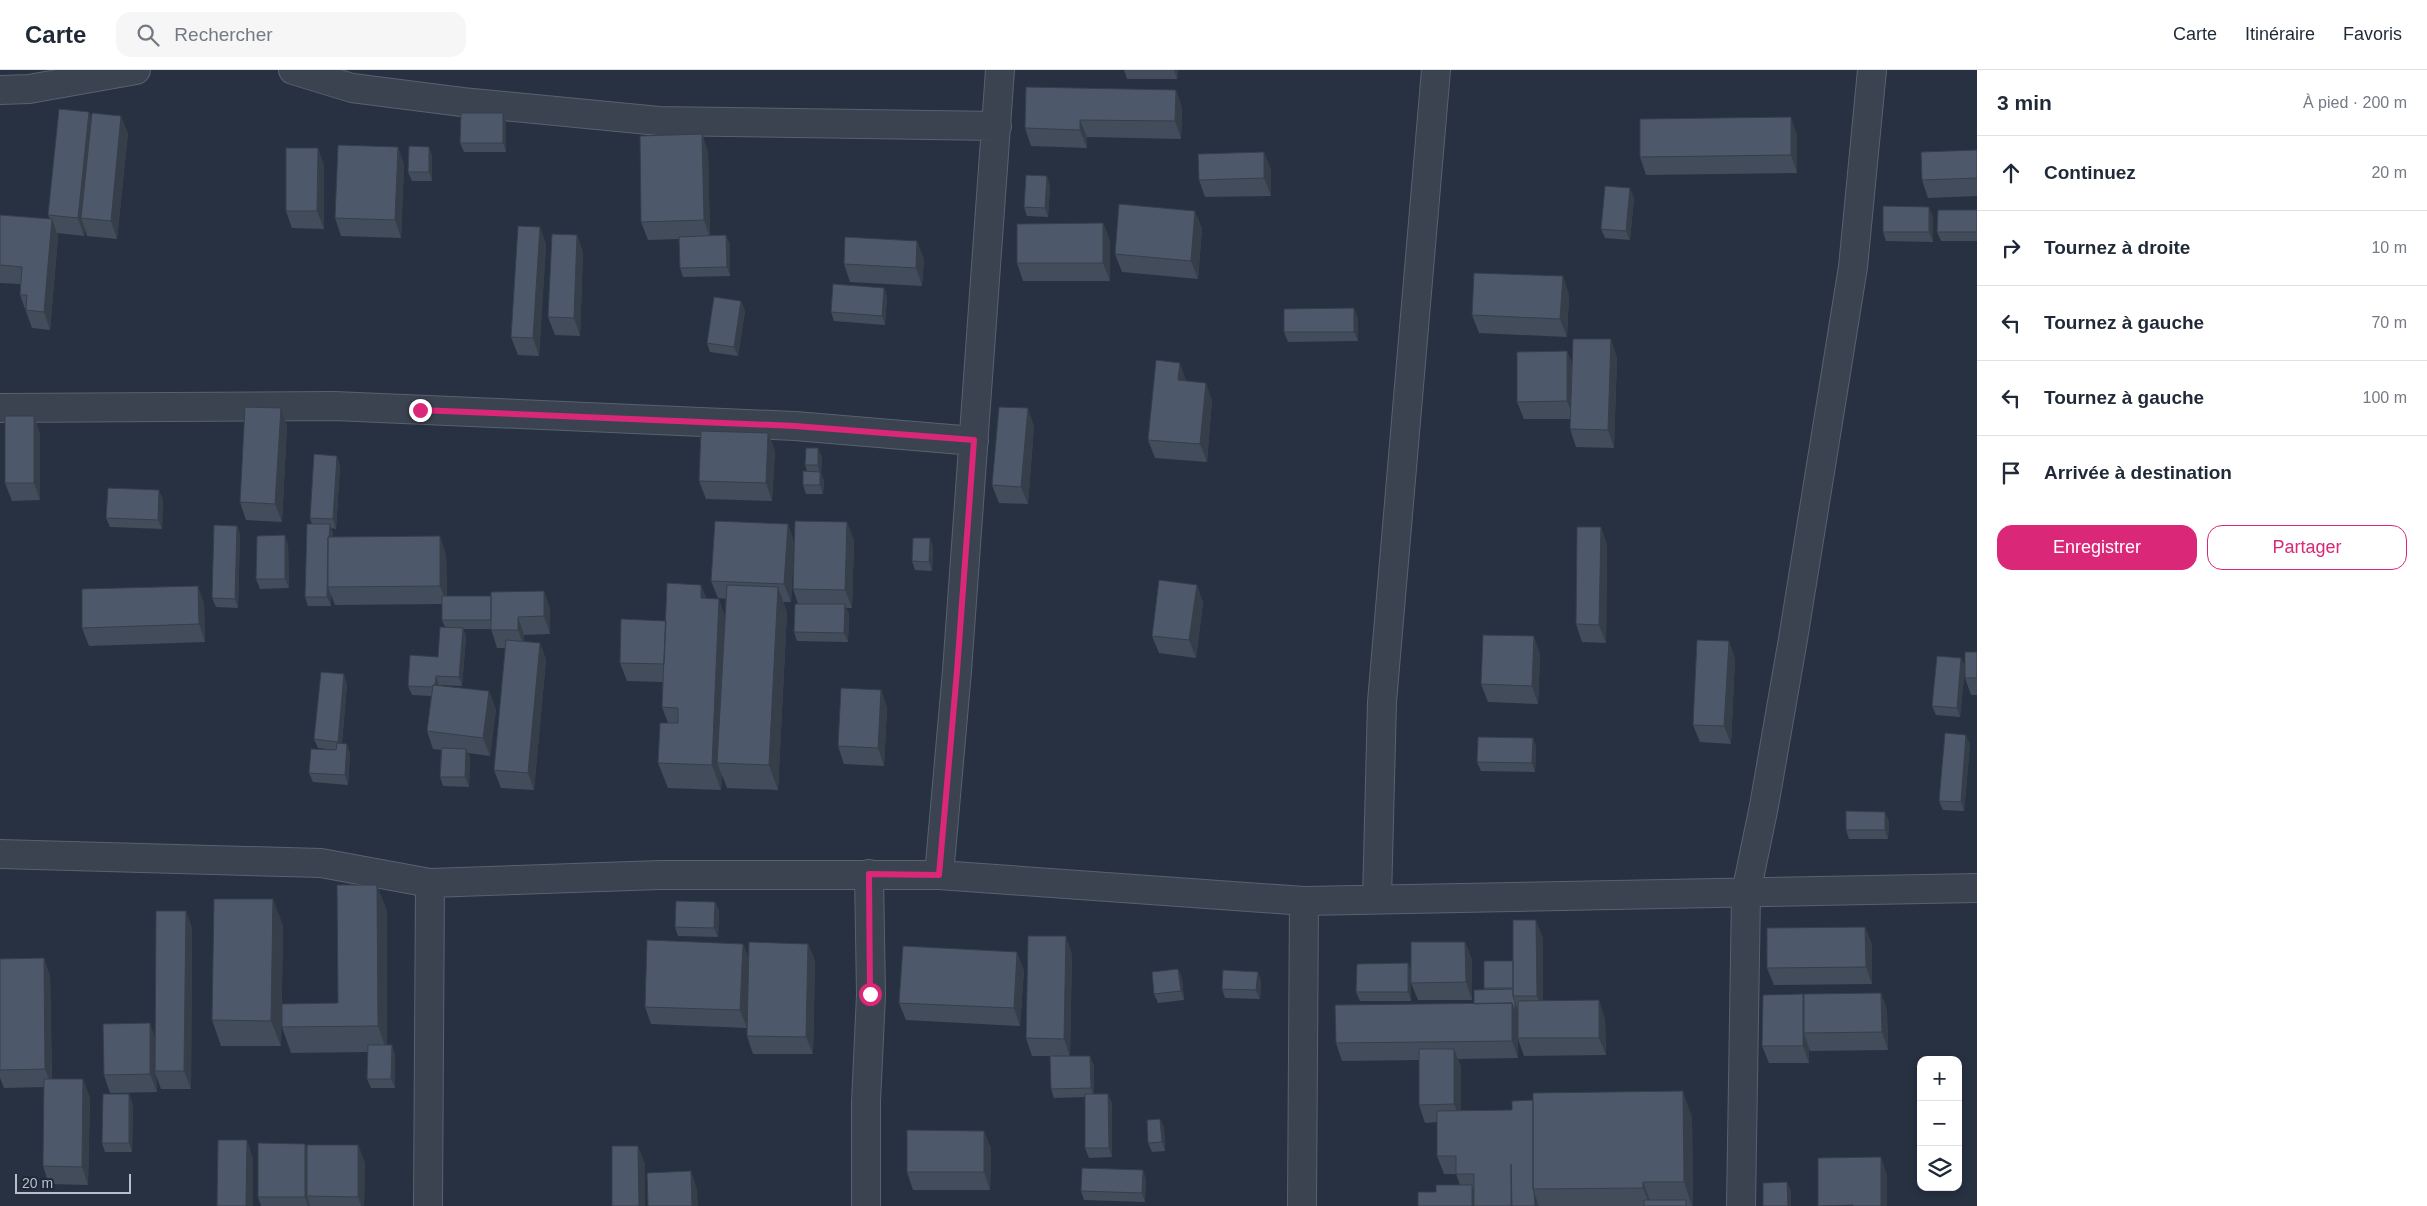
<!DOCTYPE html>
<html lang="fr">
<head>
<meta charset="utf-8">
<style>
  :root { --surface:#fff; --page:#f6f6f7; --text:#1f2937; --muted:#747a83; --line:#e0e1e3; --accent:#db2777 }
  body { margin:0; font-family:Arial,sans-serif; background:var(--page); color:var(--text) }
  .controls { position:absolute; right:15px; bottom:15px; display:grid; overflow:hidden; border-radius:10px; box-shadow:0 2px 8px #0003 }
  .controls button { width:45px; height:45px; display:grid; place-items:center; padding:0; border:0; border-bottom:1px solid var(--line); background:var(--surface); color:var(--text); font:25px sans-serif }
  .scale { position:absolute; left:15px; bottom:12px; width:116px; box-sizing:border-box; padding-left:5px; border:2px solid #b8bfcb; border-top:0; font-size:14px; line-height:18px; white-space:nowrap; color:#b8bfcb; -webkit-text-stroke:4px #1f2837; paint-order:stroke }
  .stop { position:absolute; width:15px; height:15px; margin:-11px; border:4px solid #db2777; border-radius:50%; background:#fff }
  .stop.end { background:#db2777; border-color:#fff; box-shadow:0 1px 5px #0008 }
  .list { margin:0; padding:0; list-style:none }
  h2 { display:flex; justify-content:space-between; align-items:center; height:65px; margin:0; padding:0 20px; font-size:21px }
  h2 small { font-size:16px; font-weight:400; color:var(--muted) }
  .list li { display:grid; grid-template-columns:32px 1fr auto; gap:15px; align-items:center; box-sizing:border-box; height:75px; padding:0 20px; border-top:1px solid var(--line) }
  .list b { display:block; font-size:19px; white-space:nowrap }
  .list em { font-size:16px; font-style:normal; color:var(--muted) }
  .actions { display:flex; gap:10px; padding:15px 20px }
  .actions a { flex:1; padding:11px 0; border:1px solid var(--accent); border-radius:15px; text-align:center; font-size:18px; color:var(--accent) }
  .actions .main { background:var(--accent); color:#fff }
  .icon { flex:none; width:28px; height:28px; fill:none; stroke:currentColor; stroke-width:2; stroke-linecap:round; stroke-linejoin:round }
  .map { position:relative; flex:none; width:1977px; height:1136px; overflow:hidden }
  header { display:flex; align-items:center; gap:30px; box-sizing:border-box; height:70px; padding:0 25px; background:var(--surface); border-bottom:1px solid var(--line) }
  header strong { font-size:24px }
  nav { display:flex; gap:28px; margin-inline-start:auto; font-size:18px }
  .search { width:350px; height:45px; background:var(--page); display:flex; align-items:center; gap:12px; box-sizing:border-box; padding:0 18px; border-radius:15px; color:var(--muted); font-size:19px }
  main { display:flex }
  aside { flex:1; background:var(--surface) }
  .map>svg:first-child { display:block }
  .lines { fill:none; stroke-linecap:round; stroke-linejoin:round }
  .minor-casing { stroke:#59616f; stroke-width:30 }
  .minor { stroke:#3b4351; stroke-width:28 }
  .wall { fill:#424c5b }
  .shaded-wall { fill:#363e4a }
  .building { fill:#4d586a; stroke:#363e4a }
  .route { stroke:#db2777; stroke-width:6 }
</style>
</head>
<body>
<header>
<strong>Carte</strong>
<div class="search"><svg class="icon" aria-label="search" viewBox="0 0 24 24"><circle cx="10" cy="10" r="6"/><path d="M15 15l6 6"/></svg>Rechercher</div>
<nav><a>Carte</a><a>Itinéraire</a><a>Favoris</a></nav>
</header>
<main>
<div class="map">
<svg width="1977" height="1136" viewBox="0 0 1977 1136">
  <rect width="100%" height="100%" fill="#273142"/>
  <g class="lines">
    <g class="minor-casing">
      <path id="minor" d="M293,0L352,18L462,32L659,51L997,56
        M0,20L29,19L136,0
        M0,338L334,336L795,356L974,371
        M0,784L321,793L430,813L660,805H939L1304,831L1977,818
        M939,805L957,601L1000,0
        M1377,829L1382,632L1436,0
        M428,1136L430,813
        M866,1136V1032L871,925L869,804
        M1302,1136L1304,831
        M1741,1136L1746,823L1764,736L1793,569L1853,197L1872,0"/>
    </g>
    <use href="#minor" class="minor"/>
  </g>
  <path class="wall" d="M1124,0H1178L1177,9H1127Z
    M1176,20L1182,38L1181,69L1087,67V78L1031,76L1025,58Z
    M89,42L91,50L128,63L117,169L87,166L85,159L84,166L57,163L58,167L50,260L32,258L20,225V214L0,213V145L50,149L48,145Z
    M503,43L506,52V82H464L460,73Z
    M702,64L708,82L710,166L730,174V206L683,207L680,198L679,169L648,170L641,152Z
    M1797,65V103L1646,105L1640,87Z
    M398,77L404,95L401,168L341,166L335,148Z
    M429,77L432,86V111H412L408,102Z
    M318,78L324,96V159L292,158L286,141Z
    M1977,80V126L1928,128L1922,110Z
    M1271,99V126L1205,127L1199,110Z
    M1050,115L1048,147L1027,146L1024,137Z
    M1634,127L1630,170L1605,168L1601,159Z
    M1977,140V171H1941L1937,162Z
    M1933,146V172L1886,171L1883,162Z
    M1103,153L1110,171V211H1023L1017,193Z
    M540,157L546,175L539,286L518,285L511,267Z
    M1202,158L1198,209L1122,202L1115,184Z
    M577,165L583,183L580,266L555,265L548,247Z
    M924,189L922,216L850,212L844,194Z
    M884,218L887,227L885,255L834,251L831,242Z
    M1569,224L1567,267L1479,263L1472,245Z
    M741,231L745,241L738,286L710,282L707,273Z
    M1358,248V271L1288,272L1284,262Z
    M1567,281L1572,294L1617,287L1614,378L1576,377L1570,359V349H1524L1517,332Z
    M1212,330L1207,392L1155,388L1148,370Z
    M281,338L287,356L282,452L246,450L240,432Z
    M34,346L40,364V430L12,431L5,413Z
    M1034,356L1028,434L999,433L992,415Z
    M768,363L775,381L772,431L706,429L699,411Z
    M822,387L821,403L824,411L823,424H806L803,415L807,401L805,395Z
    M340,395L336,459L331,458L333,463V467L446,484L447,526H491L544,521L550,539V564L524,565V571L540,573L546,590L534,720L501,718L494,700L505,578H497L491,559H463L466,567L462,616L439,615L496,639L490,686L468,683L470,688L469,717L443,716L440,707L441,680L433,679L427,661L431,626L412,625L408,616L438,587L445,557L442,550V534L335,535L331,525V536H308L305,527L312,454L310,448Z
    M163,429L162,459L110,457L106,448Z
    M788,454L794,472L791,532H783L787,542L778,720L727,718L722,705L721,720L668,718L658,693L668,653L662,637L663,612L627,611L620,593L666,551L701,515L706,528L725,546L726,529L718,528L711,511Z
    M237,456L240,465L238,538L216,537L212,528Z
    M854,470L852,538H846L849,544L848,572L797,571L794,562L798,534L793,519Z
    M288,474L289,518L260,519L256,509Z
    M1607,474L1606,573L1582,572L1576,554Z
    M933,477L932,501L915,500L912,491Z
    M1197,515L1203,533L1196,588L1159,583L1152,566Z
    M204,533L205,572L89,576L82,558Z
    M1977,582V625H1971L1965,608Z
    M1540,584L1538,634L1488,632L1481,614Z
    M1735,588L1731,674L1700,672L1693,655Z
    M1961,588L1965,597L1960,647L1936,645L1932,636Z
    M347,614L342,673L350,683L348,715L313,712L309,703L336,680L318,678L314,669Z
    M881,620L887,638L884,696L844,694L838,676Z
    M1533,668L1536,677L1535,702L1481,701L1477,692Z
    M1970,674L1964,741L1943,740L1939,731Z
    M1889,751L1888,769H1849L1846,760Z
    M715,832L719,841L718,867L678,866L675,857Z
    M387,840V975L395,984V1018H371L367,1009L368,982L291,983L282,957L338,933Z
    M186,841L192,859L191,1019H161L156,1005L157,1022L110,1023L104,1005L155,968Z
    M283,855L281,976H221L212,950Z
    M1865,857L1872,875V914L1774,915L1767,898Z
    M1543,868V931L1605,948L1606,985L1524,986L1518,969V988L1458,989L1461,997V1040L1692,1047L1693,1136H1418L1436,1122L1460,1115L1456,1104H1444L1437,1086V1052L1425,1053L1419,1035V990L1342,991L1336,973L1474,934L1485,920L1484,918L1513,891Z
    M1465,872L1472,890V930H1418L1411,913Z
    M743,874L749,889L808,874L815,891L813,984H753L747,966V958L651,954L645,937Z
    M1072,884L1070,986L1094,995V1024L1112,1033V1087L1089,1088L1085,1078V1027L1054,1028L1051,1019L1055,986H1032L1026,968Z
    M44,888L50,906L52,1009L90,1027L88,1115L49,1114L43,1096L44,1017L4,1018L0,1008V889Z
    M1408,893L1411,902V931H1360L1356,922Z
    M1178,899L1182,908L1184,930L1158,933L1154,924Z
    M1024,900L1020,956L906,950L899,933Z
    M1258,902L1261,911L1260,929L1225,928L1222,919Z
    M1881,923L1887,941L1888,980L1810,981L1809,978V993H1769L1762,976L1804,927Z
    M133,1034L132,1082H105L102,1073Z
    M1160,1049L1164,1058L1165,1081L1152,1082L1148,1073Z
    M358,1075L365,1093L364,1136H261L258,1127L307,1079Z
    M991,1078L990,1120H913L907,1102Z
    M1146,1109L1145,1132L1084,1130L1081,1121Z"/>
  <path class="shaded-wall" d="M1174,0H1178L1177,9Z
    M1176,20L1182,38L1181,69L1175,51Z
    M89,42L95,60L81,148L85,159L84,166L78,148Z
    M503,43L506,52V82L503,73Z
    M121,46L128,63L117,169L111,151Z
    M1791,47L1797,65V103L1791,85Z
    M1080,50L1087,67V78L1080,60Z
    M702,64L708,82L710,168L704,150Z
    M398,77L404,95L401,168L395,150Z
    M429,77L432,86V111L429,102Z
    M318,78L324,96V159L317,141Z
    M1264,82L1271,99V126L1264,108Z
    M1047,106L1050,115L1048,147L1045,138Z
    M1630,118L1634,127L1630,170L1626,161Z
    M1929,137L1933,146V172L1929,162Z
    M1195,141L1202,158L1198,209L1191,191Z
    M52,149L58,167L50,260L44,242Z
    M1103,153L1110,171V211L1103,193Z
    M540,157L546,175L539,286L533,268Z
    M577,165L583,183L580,266L574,248Z
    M726,165L730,174V206L727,197Z
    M917,171L924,189L922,216L916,198Z
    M1563,206L1569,224L1567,267L1560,249Z
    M884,218L887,227L885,255L882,246Z
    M741,231L745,241L738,286L734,277Z
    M1354,238L1358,248V271L1354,262Z
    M1611,269L1617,287L1614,378L1608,360Z
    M1567,281L1574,299V349L1567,331Z
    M1180,293L1186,310H1178Z
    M1206,313L1212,330L1207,392L1200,374Z
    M281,338L287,356L282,452L275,434Z
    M1028,338L1034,356L1028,434L1021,417Z
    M34,346L40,364V430L34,413Z
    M768,363L775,381L772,431L766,413Z
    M818,378L822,387L821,403L824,411L823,424L820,415V403L818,395Z
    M337,386L340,395L336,459L333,449Z
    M159,420L163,429L162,459L158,450Z
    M847,452L854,470L852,538L845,520Z
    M330,454L333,463L331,517H328L331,525V536L327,527Z
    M788,454L794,472L791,532L784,514Z
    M237,456L240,465L238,538L235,529Z
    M1601,457L1607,474L1606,573L1599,555Z
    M285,465L288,474L289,518L285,509Z
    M440,466L446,484L447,534L440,516Z
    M930,468L933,477L932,501L929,492Z
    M701,515L710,540L701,528Z
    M1197,515L1203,533L1196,588L1189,570Z
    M198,516L204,533L205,572L199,554Z
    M778,517L787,542L778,720L769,695Z
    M544,521L550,539V564L544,546Z
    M719,529L728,554L717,693L722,705L721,720L712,695Z
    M845,534L849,544L848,572L844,563Z
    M518,547L524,565V577L518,560Z
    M463,558L466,567L462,616L459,607Z
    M1534,566L1540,584L1538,634L1532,616Z
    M1729,571L1735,588L1731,674L1724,656Z
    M540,573L546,590L534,720L528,703Z
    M1961,588L1965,597L1960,647L1957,638Z
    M344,604L347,614L341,681L338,672Z
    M436,606L439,615L438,627L435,617Z
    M881,620L887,638L884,696L878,678Z
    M489,621L496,639L490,686L483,668Z
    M1966,665L1970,674L1964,741L1961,732Z
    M1533,668L1536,677L1535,702L1532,693Z
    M347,674L350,683L348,715L345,705Z
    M466,679L470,688L469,717L465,707Z
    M1885,742L1889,751L1888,769L1885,760Z
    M377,815L387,840V982L378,956Z
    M273,829L283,855L281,976L271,951Z
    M715,832L719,841L718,867L714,858Z
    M186,841L192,859L191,1019L184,1001Z
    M1536,850L1543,868V944L1537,926Z
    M1865,857L1872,875V914L1866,897Z
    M1066,866L1072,884L1070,987L1064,969Z
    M1465,872L1472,890V930L1466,912Z
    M743,874L750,892L747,958L740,940Z
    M808,874L815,891L813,984L806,967Z
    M1017,882L1024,900L1020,956L1014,938Z
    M44,888L50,906L52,1017L45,999Z
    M1408,893L1411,902V931L1408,922Z
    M1178,899L1182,908L1184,930L1181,921Z
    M1258,902L1261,911L1260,929L1256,920Z
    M1881,923L1887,941L1888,980L1882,962Z
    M1803,924L1809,942L1804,963L1809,978V993L1803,976Z
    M1599,930L1605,948L1606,985L1599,968Z
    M1515,932L1518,941V988L1512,971V933Z
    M150,953L156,970L155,1001L156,1005L157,1022L150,1004Z
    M392,975L395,984V1018L391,1009Z
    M1454,979L1461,997V1052L1454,1034Z
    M1090,986L1094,995V1027L1091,1018Z
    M83,1009L90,1027L88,1115L82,1097Z
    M1683,1021L1692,1047L1693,1136H1692L1684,1112Z
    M129,1024L133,1034L132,1082L129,1073Z
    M1108,1024L1112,1033V1087L1109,1078Z
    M1160,1049L1164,1058L1165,1081L1162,1072Z
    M984,1061L991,1078L990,1120L984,1102Z
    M247,1070L253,1088V1136H246Z
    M305,1074L312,1092L307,1126L310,1136H308L305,1127Z
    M358,1075L365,1093L364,1136H361L358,1127Z
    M638,1076L645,1094V1136H639Z
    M1881,1087L1887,1105V1136H1881Z
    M1143,1100L1146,1109L1145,1132L1142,1123Z
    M691,1101L697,1119L698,1136H692Z
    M1643,1112L1652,1136H1650L1643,1118Z
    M1787,1112L1791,1121V1136H1788Z
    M1472,1115L1475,1125L1476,1136H1472Z
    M1534,1122L1539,1136H1535Z"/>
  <path class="building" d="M1026,17L1176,20L1175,51L1080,50V60L1025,58Z
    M59,39L89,42L78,148L48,145Z
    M92,43L121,46L111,151L81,148Z
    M461,43H503V73H460Z
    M1791,47V85L1640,87V49Z
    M702,64L704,150L641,152L640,66Z
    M338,75L398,77L395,150L335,148Z
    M409,76L429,77V102H408Z
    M286,78H318L317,141H286Z
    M1977,80V108L1922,110L1921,82Z
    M1264,82V108L1199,110L1198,84Z
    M1026,105L1047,106L1045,138L1024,137Z
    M1605,116L1630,118L1626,161L1601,159Z
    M1119,134L1195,141L1191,191L1115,184Z
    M1883,136L1929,137V162H1883Z
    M1938,140H1977V162H1937Z
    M0,145L52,149L44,242L26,240L27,225H20L22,197L0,195Z
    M1103,153V193H1017V154Z
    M518,156L540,157L533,268L511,267Z
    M552,164L577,165L574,248L548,247Z
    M726,165L727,197L680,198L679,167Z
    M845,167L917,171L916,198L844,194Z
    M1474,203L1563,206L1560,249L1472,245Z
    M833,214L884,218L882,246L831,242Z
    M714,227L741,231L734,277L707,273Z
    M1354,238V262H1284V239Z
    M1573,269H1611L1608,360L1570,359Z
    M1567,281V331L1517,332V282Z
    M1156,290L1180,293L1178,310L1206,313L1200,374L1148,370Z
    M245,337L281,338L275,434L240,432Z
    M999,337L1028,338L1021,417L992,415Z
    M5,346H34V413H5Z
    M701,361L768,363L766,413L699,411Z
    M806,378H818V395H805Z
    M314,384L337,386L333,449L310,448Z
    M803,401L820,402V415H803Z
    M108,418L159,420L158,450L106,448Z
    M715,451L788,454L784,514L711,511Z
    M795,451L847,452L845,520L793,519Z
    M307,454H330L329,467H328L327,527H305Z
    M214,455L237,456L235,529L212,528Z
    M1577,457H1601L1599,555L1576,554Z
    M285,465V509H256L257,466Z
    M440,466V516L328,517V467Z
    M913,468H930L929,492L912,491Z
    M1159,510L1197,515L1189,570L1152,566Z
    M667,513L701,515V528L719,529L712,695L658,693L660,653H678V638L662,637Z
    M727,515L778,517L769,695L717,693Z
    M198,516L199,554L82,558V519Z
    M544,521V546L518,547V560H491V522Z
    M442,526H491V550H442Z
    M795,534H845L844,563L794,562Z
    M621,549L666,551L664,594L620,593Z
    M440,557L463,558L459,607L436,606L435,615H433L432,617L408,616L410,585L438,587Z
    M1483,565L1534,566L1532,616L1481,614Z
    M506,570L540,573L528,703L494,700Z
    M1697,570L1729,571L1724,656L1693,655Z
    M1965,582H1977V608H1965Z
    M1937,586L1961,588L1957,638L1932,636Z
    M321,602L344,604L338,672L314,669Z
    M433,615L489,621L483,668L427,661Z
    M841,618L881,620L878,678L838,676Z
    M1945,663L1966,665L1961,732L1939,731Z
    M1478,667L1533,668L1532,693L1477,692Z
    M337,673L347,674L345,705L309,703L311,679L336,680Z
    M442,678L466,679L465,707H440Z
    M1846,741L1885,742V760H1846Z
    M337,815H377L378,956L282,957V934L338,933Z
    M214,829H273L271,951L212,950Z
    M676,831L715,832L714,858L675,857Z
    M156,841H186L184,1001H155Z
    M1513,850H1536L1537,926H1513Z
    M1865,857L1866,897L1767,898V858Z
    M1028,866H1066L1064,969L1026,968Z
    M647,870L743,874L740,940L645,937Z
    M749,872L808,874L806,967L747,966Z
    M1411,872H1465L1466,912L1411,913Z
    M903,876L1017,882L1014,938L899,933Z
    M44,888L45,999L0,1000V889Z
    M1484,891H1513V918H1484Z
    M1408,893V922H1356L1357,894Z
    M1178,899L1181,921L1154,924L1152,902Z
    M1223,900L1258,902L1256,920L1222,919Z
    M1513,919V926L1515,932V942L1512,933L1474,934V920Z
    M1881,923L1882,962L1804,963V924Z
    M1803,924V976H1762L1763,925Z
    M1599,930V968H1518V931Z
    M1512,933V971L1336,973L1335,935Z
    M150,953V1004L104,1005L103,954Z
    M368,975H392L391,1009H367Z
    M1419,979H1454V1034L1419,1035Z
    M1050,986H1090L1091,1018L1051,1019Z
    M44,1009H83L82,1097L43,1096Z
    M1683,1021L1684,1112H1643V1118L1533,1119V1023Z
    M103,1024H129V1073H102Z
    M1085,1024H1108L1109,1078H1085Z
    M1533,1030V1119L1534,1122L1535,1136H1512L1511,1094V1136H1474V1104H1456V1086H1437V1041L1512,1040V1031Z
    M1160,1049L1162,1072L1148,1073L1147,1050Z
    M907,1060L984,1061V1102H907Z
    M218,1070H247L246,1136H217Z
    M258,1073L305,1074V1127H258Z
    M307,1075H358V1127L307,1126Z
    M612,1076H638L639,1136H612Z
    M1881,1087V1136H1853V1135L1818,1136V1088Z
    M1082,1098L1143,1100L1142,1123L1081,1121Z
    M691,1101L692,1136H648L647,1103Z
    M1787,1112L1788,1136H1763V1113Z
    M1436,1115H1472V1136H1418V1122H1436Z
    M1644,1130H1686V1136H1644Z"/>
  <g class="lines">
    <path class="route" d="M420,340L795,356L974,370L957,601L939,805L869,804L870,924"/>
  </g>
</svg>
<div class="controls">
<button>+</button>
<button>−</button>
<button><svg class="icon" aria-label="layers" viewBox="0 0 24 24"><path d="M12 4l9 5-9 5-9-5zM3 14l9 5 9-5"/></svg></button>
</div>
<div class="scale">20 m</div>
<div class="stop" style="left:870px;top:924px"></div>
<div class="stop end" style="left:420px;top:340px"></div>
</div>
<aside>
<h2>3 min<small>À pied · 200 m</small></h2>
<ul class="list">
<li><svg class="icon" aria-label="ahead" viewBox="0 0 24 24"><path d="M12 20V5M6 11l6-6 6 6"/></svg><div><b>Continuez</b></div><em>20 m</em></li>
<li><svg class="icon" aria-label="right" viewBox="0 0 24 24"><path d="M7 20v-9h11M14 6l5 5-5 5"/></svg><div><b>Tournez à droite</b></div><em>10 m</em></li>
<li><svg class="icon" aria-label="left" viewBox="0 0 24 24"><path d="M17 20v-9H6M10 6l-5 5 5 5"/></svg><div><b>Tournez à gauche</b></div><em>70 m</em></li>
<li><svg class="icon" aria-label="left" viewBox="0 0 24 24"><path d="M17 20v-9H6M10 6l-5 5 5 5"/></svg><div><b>Tournez à gauche</b></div><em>100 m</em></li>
<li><svg class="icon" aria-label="arrive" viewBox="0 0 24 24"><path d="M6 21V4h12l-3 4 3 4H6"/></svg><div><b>Arrivée à destination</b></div></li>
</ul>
<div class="actions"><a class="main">Enregistrer</a><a>Partager</a></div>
</aside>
</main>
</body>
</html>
